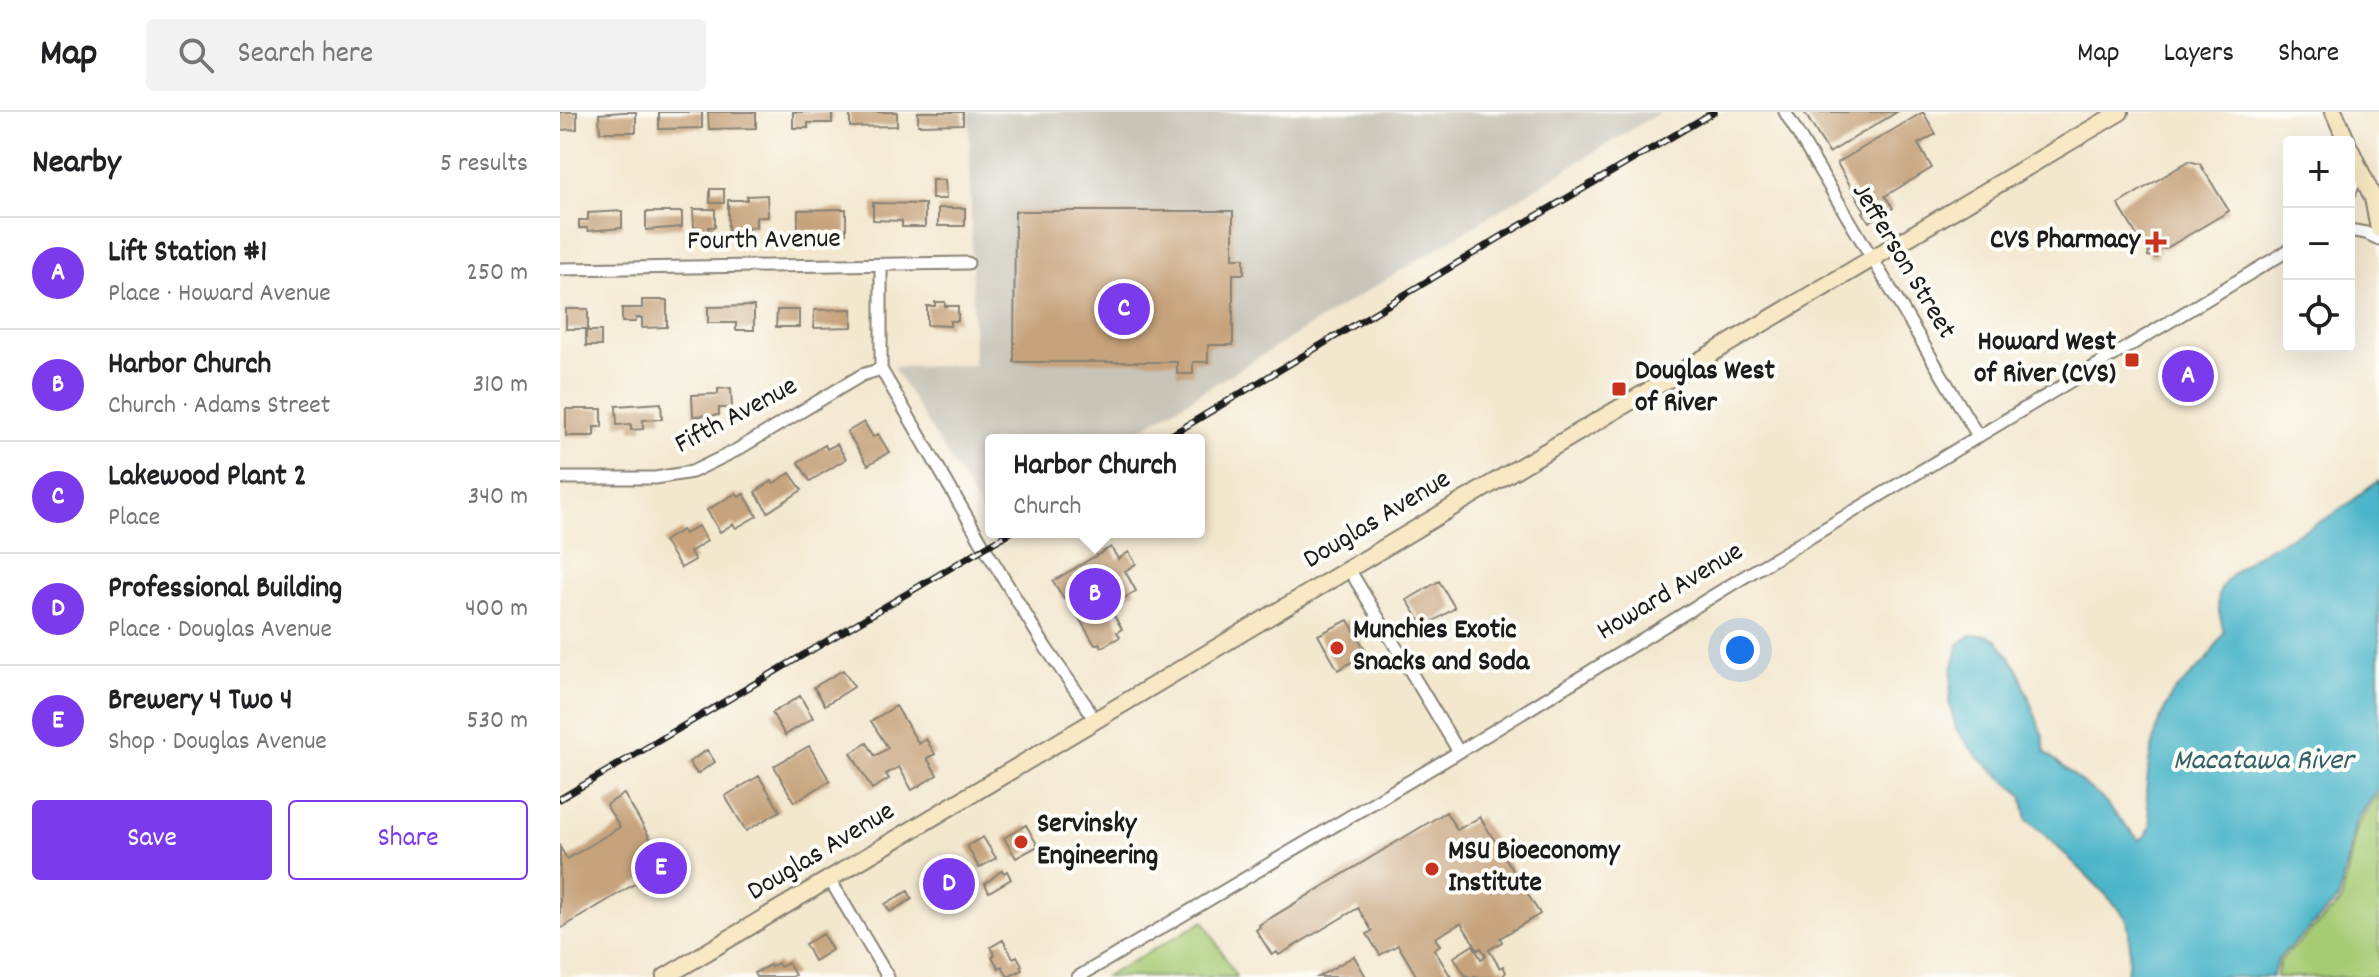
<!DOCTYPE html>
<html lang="en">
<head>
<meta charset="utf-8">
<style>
  :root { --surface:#fff; --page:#f2f2f2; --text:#202124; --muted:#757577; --line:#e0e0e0; --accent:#7c3aed }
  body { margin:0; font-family:Dekko,sans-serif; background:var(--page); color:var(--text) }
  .controls { position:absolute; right:24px; top:24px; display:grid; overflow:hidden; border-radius:8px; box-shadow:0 8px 32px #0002 }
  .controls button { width:72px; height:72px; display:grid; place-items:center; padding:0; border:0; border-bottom:2px solid var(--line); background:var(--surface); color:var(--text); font:40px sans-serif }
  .you { position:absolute; left:1180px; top:538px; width:28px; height:28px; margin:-20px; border:6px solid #fff; border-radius:50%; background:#1a73e8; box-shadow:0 0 0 12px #1a73e833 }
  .badge { display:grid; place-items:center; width:52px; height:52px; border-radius:50%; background:var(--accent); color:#fff; font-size:26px; font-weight:700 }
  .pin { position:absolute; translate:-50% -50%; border:4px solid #fff; box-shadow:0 2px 8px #0006 }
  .popup { position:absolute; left:425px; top:322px; width:220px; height:104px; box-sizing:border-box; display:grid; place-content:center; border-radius:8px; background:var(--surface); filter:drop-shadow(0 2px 6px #0005); font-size:26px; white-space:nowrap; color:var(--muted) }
  .popup b { font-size:30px; color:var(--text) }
  .popup::after { content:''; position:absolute; left:50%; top:100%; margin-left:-16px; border:16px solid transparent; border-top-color:var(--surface) }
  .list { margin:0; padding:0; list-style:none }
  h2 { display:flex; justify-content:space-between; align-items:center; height:104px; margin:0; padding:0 32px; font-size:34px }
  h2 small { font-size:26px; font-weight:400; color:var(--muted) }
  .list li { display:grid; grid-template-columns:52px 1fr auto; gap:24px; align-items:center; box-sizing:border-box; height:112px; padding:0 32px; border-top:2px solid var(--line) }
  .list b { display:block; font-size:30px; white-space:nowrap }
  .list p { margin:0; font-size:26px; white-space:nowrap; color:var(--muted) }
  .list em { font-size:26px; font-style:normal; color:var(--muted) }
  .actions { display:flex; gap:16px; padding:24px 32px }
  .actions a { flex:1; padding:18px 0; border:2px solid var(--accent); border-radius:8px; text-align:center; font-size:28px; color:var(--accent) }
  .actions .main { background:var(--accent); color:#fff }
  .icon { flex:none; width:44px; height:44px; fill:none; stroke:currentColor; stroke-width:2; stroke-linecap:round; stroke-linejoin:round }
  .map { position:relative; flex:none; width:1819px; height:865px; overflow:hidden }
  header { display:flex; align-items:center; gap:48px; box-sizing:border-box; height:112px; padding:0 40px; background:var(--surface); border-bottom:2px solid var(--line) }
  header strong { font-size:38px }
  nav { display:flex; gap:44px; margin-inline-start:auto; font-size:28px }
  .search { width:560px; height:72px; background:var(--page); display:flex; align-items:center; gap:20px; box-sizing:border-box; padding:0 28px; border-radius:8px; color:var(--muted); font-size:30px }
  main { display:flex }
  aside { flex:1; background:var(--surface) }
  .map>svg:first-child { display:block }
  .industrial { fill:#c8c4b8 }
  .green { fill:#a7cb75; stroke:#627448; stroke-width:2 }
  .water { fill:#4cb5c9; stroke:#346872; stroke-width:2 }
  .building { fill:#c6a37b }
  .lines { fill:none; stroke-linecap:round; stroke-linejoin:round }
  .street-casing { stroke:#888275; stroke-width:15 }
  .secondary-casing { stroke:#888275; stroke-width:20 }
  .street { stroke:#fff; stroke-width:11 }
  .secondary { stroke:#f8e8c3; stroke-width:16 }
  .rail-casing { stroke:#1c1c1c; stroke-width:7 }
  .rail { stroke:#fdfcf7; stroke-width:4; stroke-dasharray:12; stroke-linecap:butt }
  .poi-dot { fill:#c8321e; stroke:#fdfcf7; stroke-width:3 }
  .labels { text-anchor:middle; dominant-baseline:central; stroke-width:8; stroke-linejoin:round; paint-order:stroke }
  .street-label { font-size:28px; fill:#1c1c1c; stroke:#fdfcf7 }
  .poi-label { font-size:28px; font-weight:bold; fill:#1c1c1c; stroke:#fdfcf7; text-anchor:start }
  .water-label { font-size:30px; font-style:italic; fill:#32616a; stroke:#fdfcf7 }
</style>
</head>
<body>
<header>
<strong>Map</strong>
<div class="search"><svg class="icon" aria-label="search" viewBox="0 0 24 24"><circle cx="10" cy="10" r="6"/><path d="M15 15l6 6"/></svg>Search here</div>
<nav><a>Map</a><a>Layers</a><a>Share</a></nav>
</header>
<main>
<aside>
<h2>Nearby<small>5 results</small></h2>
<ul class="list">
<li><span class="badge">A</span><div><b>Lift Station #1</b><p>Place · Howard Avenue</p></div><em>250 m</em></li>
<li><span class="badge">B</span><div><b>Harbor Church</b><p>Church · Adams Street</p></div><em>310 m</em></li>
<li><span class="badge">C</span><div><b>Lakewood Plant 2</b><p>Place</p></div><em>340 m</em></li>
<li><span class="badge">D</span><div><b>Professional Building</b><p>Place · Douglas Avenue</p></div><em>400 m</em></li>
<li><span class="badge">E</span><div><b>Brewery 4 Two 4</b><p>Shop · Douglas Avenue</p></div><em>530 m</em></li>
</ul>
<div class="actions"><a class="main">Save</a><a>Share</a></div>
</aside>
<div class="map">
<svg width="1819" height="865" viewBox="0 0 1819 865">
  <rect width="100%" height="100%" fill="#fdfcf7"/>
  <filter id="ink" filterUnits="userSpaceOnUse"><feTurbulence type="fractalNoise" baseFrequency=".0125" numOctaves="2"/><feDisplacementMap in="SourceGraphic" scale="16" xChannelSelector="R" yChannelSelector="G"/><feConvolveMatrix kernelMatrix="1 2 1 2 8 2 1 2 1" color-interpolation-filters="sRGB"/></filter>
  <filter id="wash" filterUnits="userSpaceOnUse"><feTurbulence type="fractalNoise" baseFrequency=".006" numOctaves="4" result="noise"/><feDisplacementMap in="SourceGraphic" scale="32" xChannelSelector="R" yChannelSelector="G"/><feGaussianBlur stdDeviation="1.8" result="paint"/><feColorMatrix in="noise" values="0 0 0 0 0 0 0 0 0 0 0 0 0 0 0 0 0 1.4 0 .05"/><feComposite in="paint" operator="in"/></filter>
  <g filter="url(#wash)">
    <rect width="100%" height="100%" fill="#f3e7ce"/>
    <path class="industrial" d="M409,0H1100L563,328H431V408L428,410L333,255L414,253Z"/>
    <path class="green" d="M1819,681V865H1716L1720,849L1781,790L1797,714Z
      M644,809L676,865H545Z"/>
    <path class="water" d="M1819,369V676L1796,710L1778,788L1718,847L1712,865H1567C1568,847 1572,827 1567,809C1565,798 1482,719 1467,708L1462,683L1417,644L1396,617L1389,590L1392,558L1399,532L1411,523H1426L1437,528L1458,557L1483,624L1485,640L1540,685L1579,728L1587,723L1591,712L1586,681L1589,650L1598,612L1612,582L1647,548L1664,520C1660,504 1653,487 1664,472C1690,436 1749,421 1784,395C1796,387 1805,375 1819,369Z"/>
    <g id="blocks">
      <path class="building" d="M0,0H17V17L0,18Z
        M62,0H76V20H40L39,2Z
        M99,0H142V16L99,17Z
        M148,0H196V16L149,17Z
        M233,0H272V11H248V16H233Z
        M290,0H337V14L290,15Z
        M358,0H403V12L358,13Z
        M1244,0H1337L1269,41Z
        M1363,0L1376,22L1358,32L1372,56L1325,84L1333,96L1309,110L1303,100L1305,99L1277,51Z
        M1629,49L1640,52L1669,99L1605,137L1600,136L1597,146L1588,144L1590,134L1582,132L1558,92Z
        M372,68H385L386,87H372Z
        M150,77H164V91H150Z
        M207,83L208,105H196V115H188V120H168V88H187V84Z
        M313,91L365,92V115H342V109L313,108Z
        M378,96H405V114H378Z
        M133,97H155V115H148V119H139V115H134Z
        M286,97V121L238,118V98Z
        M62,99V116L28,119L27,116H19V108H28V101Z
        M455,99H673V146H684V162H673V233H648V250H633V262H617V250H454Z
        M86,100H122V115L86,118Z
        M82,188H107V215L82,216V206H76V210H62V196H82Z
        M375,190H385V194H398V209H390V214L367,213V194H375Z
        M194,194V218H176V211H148V195Z
        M6,197H28V217H6Z
        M292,197V215L254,216V198Z
        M217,198H239V215H216Z
        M26,219H41V234H26Z
        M1637,248L1646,264L1620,279L1611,263Z
        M171,276L172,296H159V303L133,304L132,283L158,282V277Z
        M101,291L102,307L83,308V317L71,318V312L57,313L56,294Z
        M6,297H42V315H34V324H6Z
        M304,310L313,325L318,322L329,340L308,353L287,320Z
        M277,332L286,347L250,369L238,350L265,333L267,337Z
        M230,361L242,378L208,400L195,380L212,369L214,371Z
        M176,381L179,385L184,382L197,404L176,416L173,412L160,420L147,398Z
        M138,414L147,429L130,440L135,448L121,456L104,429L122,418L125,422Z
        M551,435L558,447L569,440L576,452L565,459L576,479L549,495L562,517L557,520L560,525L542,535L539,531L535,533L507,486L504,487L493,469Z
        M879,469L895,496L864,515L847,488Z
        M788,508L807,541L778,558L758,523Z
        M283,558L294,575L265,593L254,575Z
        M240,584L253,606L225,623L212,601Z
        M336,594L359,632L366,627L375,642L367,646L377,663L352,678L339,655L326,662L329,667L312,677L291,641L307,631L315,644L328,636L311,609Z
        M249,634L270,669L234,690L214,654Z
        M147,638L155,650L137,662L129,650Z
        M199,664L220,699L186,719L165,684Z
        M64,682L106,753L0,817V735L7,747L60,715L46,693Z
        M886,700L897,718L920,705L980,802L940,826L942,830L929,838L940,856L943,854L946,860L942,865H906L894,845L913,833L921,847L926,844L921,836L918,838L901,811L875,826L880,833L874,837L891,865H857L838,833L820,843L807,822L812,819L798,796L719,843L717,840L712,843L696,818L700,815L699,813Z
        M466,713L478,734L456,746L444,726Z
        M423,725L436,746L419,756L407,734Z
        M396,750L412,776L383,794L367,768Z
        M442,758L444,761L447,759L451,767L429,780L425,772Z
        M348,779L352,787L330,800L325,792Z
        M263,822L272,838L254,849L245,832Z
        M443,828L453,846L457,844L462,853L460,854L462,858L448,865L442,854L439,856L432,845L435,843L431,835Z
        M794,844L806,865H758Z
        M218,851L220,855L228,851L235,863L231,865H196L194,861L210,853L211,855Z"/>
    </g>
  </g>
  <g filter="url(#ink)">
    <use href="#blocks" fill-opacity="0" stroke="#888275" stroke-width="2"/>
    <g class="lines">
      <g class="street-casing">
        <path id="street" d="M1225,0L1418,324
          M1789,82L1799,60
          M1789,118L1806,121L1819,127
          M321,153V257L425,436L486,536L526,593L534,609
          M0,157L408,151
          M0,366H95L132,360L175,339L302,263L321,257
          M789,457L899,640
          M270,768L328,865
          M518,865L899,640L1174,471L1729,138"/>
      </g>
      <g class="secondary-casing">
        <path id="secondary" d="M1774,0L1787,30
          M1789,35L1813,86L1819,117
          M105,865L963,353L1560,0"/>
      </g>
      <use href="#street" class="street"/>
      <use href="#secondary" class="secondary"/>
      <g class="rail-casing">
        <path id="rail" d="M603,328L939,126L1154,0
          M0,687L451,420"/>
      </g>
      <use href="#rail" class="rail"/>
    </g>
  </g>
  <g class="poi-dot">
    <path d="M1592 118h8v8h8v8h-8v8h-8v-8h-8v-8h8z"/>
    <rect x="1564" y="240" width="16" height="16" rx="4"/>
    <rect x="1051" y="269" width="16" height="16" rx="4"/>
    <circle cx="777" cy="536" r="8"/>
    <circle cx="461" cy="730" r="8"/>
    <circle cx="872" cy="757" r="8"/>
  </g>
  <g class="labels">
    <g class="street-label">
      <text transform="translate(204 130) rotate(-1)">Fourth Avenue</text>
      <text transform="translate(1342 150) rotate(59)">Jefferson Street</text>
      <text transform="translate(177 305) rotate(-28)">Fifth Avenue</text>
      <text transform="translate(818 409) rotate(-31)">Douglas Avenue</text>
      <text transform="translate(1111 481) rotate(-31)">Howard Avenue</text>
      <text transform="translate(262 741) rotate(-31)">Douglas Avenue</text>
    </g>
    <g class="poi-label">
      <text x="1580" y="130" text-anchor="end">CVS Pharmacy</text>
      <text x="1556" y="232" text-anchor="end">Howard West<tspan x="1556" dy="32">of River (CVS)</tspan></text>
      <text x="1075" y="261">Douglas West<tspan x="1075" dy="32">of River</tspan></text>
      <text x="793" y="520">Munchies Exotic<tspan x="793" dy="32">Snacks and Soda</tspan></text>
      <text x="477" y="714">Servinsky<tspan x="477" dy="32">Engineering</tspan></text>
      <text x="888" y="741">MSU Bioeconomy<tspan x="888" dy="32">Institute</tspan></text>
    </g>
    <g class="water-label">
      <text x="1703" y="650">Macatawa River</text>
    </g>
  </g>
</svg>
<div class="controls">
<button>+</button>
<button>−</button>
<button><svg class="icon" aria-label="locate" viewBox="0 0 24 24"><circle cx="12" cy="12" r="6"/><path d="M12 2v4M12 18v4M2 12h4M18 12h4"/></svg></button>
</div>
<div class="you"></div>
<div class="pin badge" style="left:1628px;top:264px">A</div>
<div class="pin badge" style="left:535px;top:482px">B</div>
<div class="popup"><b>Harbor Church</b>Church</div>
<div class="pin badge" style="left:564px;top:197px">C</div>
<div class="pin badge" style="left:389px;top:772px">D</div>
<div class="pin badge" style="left:101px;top:756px">E</div>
</div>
</main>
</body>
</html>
